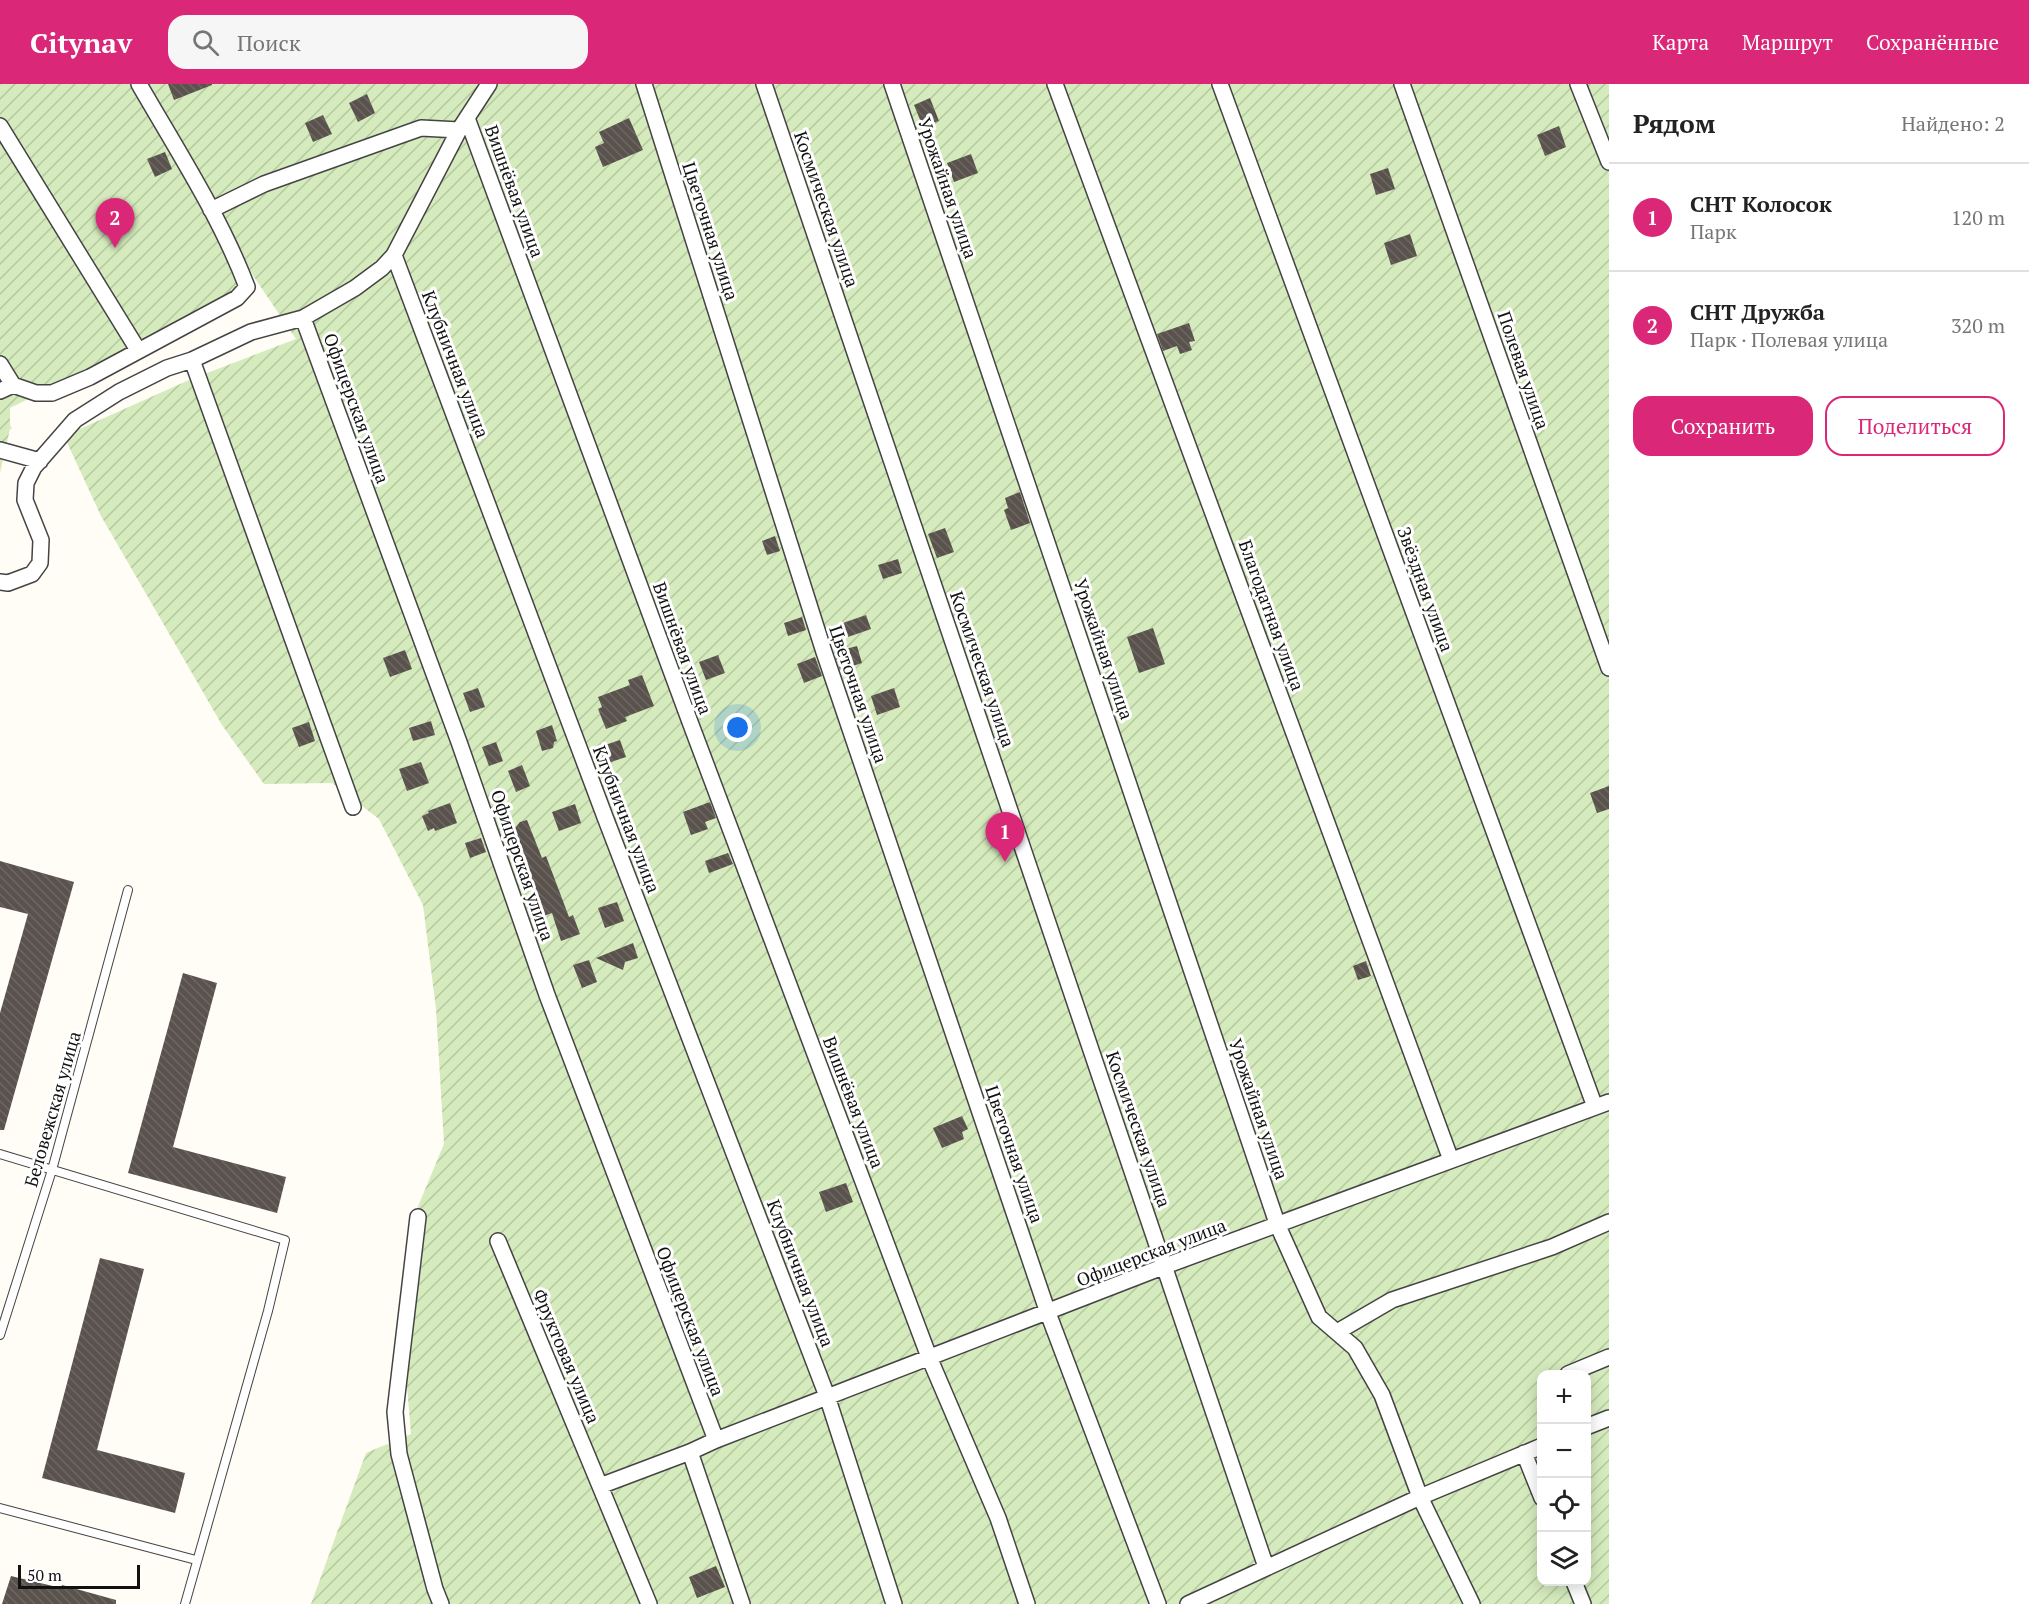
<!DOCTYPE html>
<html lang="ru">
<head>
<meta charset="utf-8">
<style>
  :root { --surface:#fff; --page:#f6f6f6; --text:#222; --muted:#767676; --line:#e0e0e0; --accent:#db2777 }
  body { margin:0; font-family:"PT Serif",serif; background:var(--page); color:var(--text) }
  .controls { position:absolute; right:18px; bottom:18px; display:grid; overflow:hidden; border-radius:12px; box-shadow:0 3px 15px #0003 }
  .controls button { width:54px; height:54px; display:grid; place-items:center; padding:0; border:0; border-bottom:2px solid var(--line); background:var(--surface); color:var(--text); font:30px sans-serif }
  .scale { position:absolute; left:18px; bottom:15px; width:122px; box-sizing:border-box; padding-left:6px; border:3px solid #111; border-top:0; font-size:16px; line-height:21px; white-space:nowrap; color:#111; -webkit-text-stroke:4px #fff; paint-order:stroke }
  .you { position:absolute; left:738px; top:644px; width:21px; height:21px; margin:-15px; border:4px solid #fff; border-radius:50%; background:#1a73e8; box-shadow:0 0 0 9px #1a73e833 }
  .badge { display:grid; place-items:center; width:39px; height:39px; border-radius:50%; background:var(--accent); color:#fff; font-size:20px; font-weight:700 }
  .pin { position:absolute; translate:-50% -50px; filter:drop-shadow(0 2px 3px #0008) }
  .pin::after { content:''; position:absolute; top:32px; width:21px; height:18px; background:inherit; clip-path:polygon(0 0,100% 0,50% 100%) }
  .list { margin:0; padding:0; list-style:none }
  h2 { display:flex; justify-content:space-between; align-items:center; height:78px; margin:0; padding:0 24px; font-size:26px }
  h2 small { font-size:20px; font-weight:400; color:var(--muted) }
  .list li { display:grid; grid-template-columns:39px 1fr auto; gap:18px; align-items:center; box-sizing:border-box; height:108px; padding:0 24px; border-top:2px solid var(--line) }
  .list b { display:block; font-size:22px; white-space:nowrap }
  .list p { margin:0; font-size:20px; white-space:nowrap; color:var(--muted) }
  .list em { font-size:20px; font-style:normal; color:var(--muted) }
  .actions { display:flex; gap:12px; padding:18px 24px }
  .actions a { flex:1; padding:14px 0; border:2px solid var(--accent); border-radius:18px; text-align:center; font-size:21px; color:var(--accent) }
  .actions .main { background:var(--accent); color:#fff }
  .icon { flex:none; width:33px; height:33px; fill:none; stroke:currentColor; stroke-width:2; stroke-linecap:round; stroke-linejoin:round }
  .map { position:relative; flex:none; width:1609px; height:1520px; overflow:hidden }
  header { display:flex; align-items:center; gap:36px; box-sizing:border-box; height:84px; padding:0 30px; background:var(--accent); color:#fff }
  header strong { font-size:28px }
  nav { display:flex; gap:33px; margin-inline-start:auto; font-size:21px }
  .search { width:420px; height:54px; background:var(--page); display:flex; align-items:center; gap:15px; box-sizing:border-box; padding:0 21px; border-radius:18px; color:var(--muted); font-size:22px }
  main { display:flex }
  aside { flex:1; background:var(--surface) }
  .map>svg:first-child { display:block }
  .garden { fill:url(#garden-furrows); fill-rule:evenodd }
  .building { fill:url(#building-back-hatch) }
  .lines { fill:none; stroke-linecap:round; stroke-linejoin:round }
  .lane-casing { stroke:#444; stroke-width:10 }
  .street-casing { stroke:#444; stroke-width:18 }
  .lane { stroke:#fff; stroke-width:8 }
  .street { stroke:#fff; stroke-width:15 }
  .labels { text-anchor:middle; dominant-baseline:central; stroke-width:6; stroke-linejoin:round; paint-order:stroke }
  .street-label { font-size:18px; fill:#111; stroke:#fff }
</style>
</head>
<body>
<header>
<strong>Citynav</strong>
<div class="search"><svg class="icon" aria-label="search" viewBox="0 0 24 24"><circle cx="10" cy="10" r="6"/><path d="M15 15l6 6"/></svg>Поиск</div>
<nav><a>Карта</a><a>Маршрут</a><a>Сохранённые</a></nav>
</header>
<main>
<div class="map">
<svg width="1609" height="1520" viewBox="0 0 1609 1520">
  <defs>
    <pattern id="garden-furrows" width="10" height="10" patternUnits="userSpaceOnUse" patternTransform="scale(1.5)"><rect width="10" height="10" fill="#d5ebbd"/><path d="M-1 1l2-2M0 10L10 0M9 11l2-2" fill="none" stroke="#b6c8a1"/></pattern>
    <pattern id="building-back-hatch" width="6" height="6" patternUnits="userSpaceOnUse" patternTransform="scale(1.5)"><rect width="6" height="6" fill="#5a524d"/><path d="M-1 5l2 2M0 0l6 6M5-1l2 2" fill="none" stroke="#6d6662"/></pattern>
  </defs>
  <rect width="100%" height="100%" fill="#fffdf5"/>
  <path class="garden" d="M0,0H1609V1520H311L366,1369L411,1350L401,1230L414,1132L444,1060L436,925L423,821L379,735L332,699L264,700L222,641L101,432L64,352L189,296L296,255L254,193L217,126L246,207L10,324V341L12,345H10L0,389ZM1542,1290H1586V1498H1542Z"/>
  <path class="building" d="M168,0H212V1L174,16Z
    M367,10L375,29L358,38L349,19Z
    M930,14L939,37L923,43L914,21Z
    M323,31L332,50L313,58L305,39Z
    M629,34L643,66L603,83L595,63L604,59L599,48Z
    M1559,42L1566,63L1545,72L1537,51Z
    M165,68L172,85L155,93L147,75Z
    M971,70L978,89L954,98L947,79Z
    M1388,84L1395,105L1376,111L1370,90Z
    M1410,150L1417,172L1391,181L1384,159Z
    M1189,239L1195,257L1189,258L1192,266L1180,270L1177,262L1163,267L1157,250Z
    M1020,408L1030,439L1011,446L1004,426L1008,424L1005,414Z
    M945,444L954,468L937,474L928,450Z
    M775,452L780,467L767,471L762,457Z
    M898,475L902,489L883,495L878,481Z
    M866,531L871,545L845,554L840,540Z
    M802,533L806,546L788,552L784,539Z
    M1153,544L1165,580L1139,589L1127,553Z
    M857,562L862,579L840,586L834,568Z
    M405,566L412,585L390,593L383,574Z
    M718,571L725,589L706,596L699,578Z
    M815,573L822,592L804,599L797,580Z
    M642,591L654,622L625,633L627,637L606,645L598,625L602,623L598,613L630,601L628,596Z
    M478,604L485,623L470,628L463,609Z
    M894,604L900,623L877,631L871,612Z
    M431,637L435,651L413,657L409,644Z
    M309,638L315,657L299,663L292,644Z
    M552,641L557,657L554,658L553,664L542,667L536,647Z
    M620,656L626,673L605,680L599,663Z
    M496,658L503,677L489,682L482,663Z
    M421,678L429,699L407,707L399,685Z
    M522,681L530,702L516,708L508,687Z
    M1609,702V725L1597,729L1590,709Z
    M710,718L716,734L705,738L708,745L691,751L683,728Z
    M450,719L457,739L435,747L434,744L428,747L422,732L429,729L428,727Z
    M575,720L581,739L559,747L552,728Z
    M527,736L542,774L546,772L569,833L573,831L580,850L561,857L552,829L532,836L527,823L540,818L526,780L528,779L514,745L520,738Z
    M481,754L486,768L470,774L465,759Z
    M728,769L733,780L709,789L705,777Z
    M0,777L74,798L4,1046H0V929L28,830L0,823Z
    M617,818L624,837L605,844L598,824Z
    M633,859L638,874L625,878L623,886L596,874Z
    M589,876L597,898L582,904L573,881Z
    M1366,877L1371,892L1358,896L1353,882Z
    M183,889L217,899L173,1063L286,1093L277,1129L128,1089Z
    M962,1032L968,1045L962,1048L964,1055L942,1064L933,1044Z
    M846,1099L853,1118L826,1128L819,1108Z
    M100,1174L144,1185L97,1366L185,1389L175,1429L42,1394Z
    M716,1482L725,1503L697,1514L689,1493Z
    M11,1492L61,1504L62,1501L116,1516V1520H2Z"/>
  <g class="lines">
    <g class="lane-casing">
      <path id="lane" d="M0,1070L285,1156L268,1227L185,1520
        M0,1251L52,1086L128,806
        M0,1424L196,1476"/>
    </g>
    <g class="street-casing">
      <path id="street" d="M644,0L824,568L1048,1229L1158,1520
        M764,0L1266,1483
        M892,0L1278,1142L1319,1233L1355,1264L1382,1311L1420,1413L1472,1520
        M1055,0L1451,1076
        M1220,0L1595,1023
        M1402,0L1609,584
        M1578,0L1609,78
        M467,34L690,638L929,1273L998,1434L1027,1520
        M0,42L138,266
        M211,126L264,100L421,44L459,46
        M394,171L605,733L827,1312L894,1520
        M303,234L459,658L547,911L716,1356L1165,1182L1609,1018
        M192,276L353,723
        M0,280L13,301
        M0,307L13,301L36,309H52L90,293L237,214L247,203C220,132 177,66 139,0
        M0,366L40,377
        M0,498L8,499L32,490L40,479L41,456L25,416L26,399L34,383L75,336L119,308L167,284L192,276L251,248L303,234L355,204L382,184L394,171L459,46L489,0
        M418,1133L395,1328L399,1370L435,1505L441,1520
        M498,1157L600,1402
        M1337,1248L1392,1216L1552,1163L1609,1138
        M1568,1290L1609,1273
        M1586,1343L1609,1334
        M716,1356L690,1368L742,1520
        M1524,1369L1542,1414
        M1574,1498L1583,1520
        M649,1520L600,1402L690,1368
        M1188,1520L1420,1413L1542,1362"/>
    </g>
    <use href="#lane" class="lane"/>
    <use href="#street" class="street"/>
  </g>
  <g class="labels">
    <g class="street-label">
      <text transform="translate(948 104) rotate(71)">Урожайная улица</text>
      <text transform="translate(515 107) rotate(70)">Вишнёвая улица</text>
      <text transform="translate(827 125) rotate(71)">Космическая улица</text>
      <text transform="translate(711 147) rotate(72)">Цветочная улица</text>
      <text transform="translate(456 280) rotate(69)">Клубничная улица</text>
      <text transform="translate(1524 286) rotate(71)">Полевая улица</text>
      <text transform="translate(357 324) rotate(70)">Офицерская улица</text>
      <text transform="translate(1426 505) rotate(70)">Звёздная улица</text>
      <text transform="translate(1272 531) rotate(70)">Благодатная улица</text>
      <text transform="translate(683 564) rotate(70)">Вишнёвая улица</text>
      <text transform="translate(1104 565) rotate(71)">Урожайная улица</text>
      <text transform="translate(983 585) rotate(71)">Космическая улица</text>
      <text transform="translate(859 610) rotate(71)">Цветочная улица</text>
      <text transform="translate(627 735) rotate(69)">Клубничная улица</text>
      <text transform="translate(523 781) rotate(71)">Офицерская улица</text>
      <text transform="translate(854 1018) rotate(69)">Вишнёвая улица</text>
      <text transform="translate(52 1025) rotate(-74)">Беловежская улица</text>
      <text transform="translate(1259 1025) rotate(71)">Урожайная улица</text>
      <text transform="translate(1139 1045) rotate(71)">Космическая улица</text>
      <text transform="translate(1015 1070) rotate(71)">Цветочная улица</text>
      <text transform="translate(1151 1168) rotate(-21)">Офицерская улица</text>
      <text transform="translate(801 1189) rotate(69)">Клубничная улица</text>
      <text transform="translate(691 1237) rotate(69)">Офицерская улица</text>
      <text transform="translate(567 1272) rotate(67)">Фруктовая улица</text>
    </g>
  </g>
</svg>
<div class="controls">
<button>+</button>
<button>−</button>
<button><svg class="icon" aria-label="locate" viewBox="0 0 24 24"><circle cx="12" cy="12" r="6"/><path d="M12 2v4M12 18v4M2 12h4M18 12h4"/></svg></button>
<button><svg class="icon" aria-label="layers" viewBox="0 0 24 24"><path d="M12 4l9 5-9 5-9-5zM3 14l9 5 9-5"/></svg></button>
</div>
<div class="scale">50 m</div>
<div class="you"></div>
<div class="pin badge" style="left:1005px;top:778px">1</div>
<div class="pin badge" style="left:115px;top:164px">2</div>
</div>
<aside>
<h2>Рядом<small>Найдено: 2</small></h2>
<ul class="list">
<li><span class="badge">1</span><div><b>СНТ Колосок</b><p>Парк</p></div><em>120 m</em></li>
<li><span class="badge">2</span><div><b>СНТ Дружба</b><p>Парк · Полевая улица</p></div><em>320 m</em></li>
</ul>
<div class="actions"><a class="main">Сохранить</a><a>Поделиться</a></div>
</aside>
</main>
</body>
</html>
